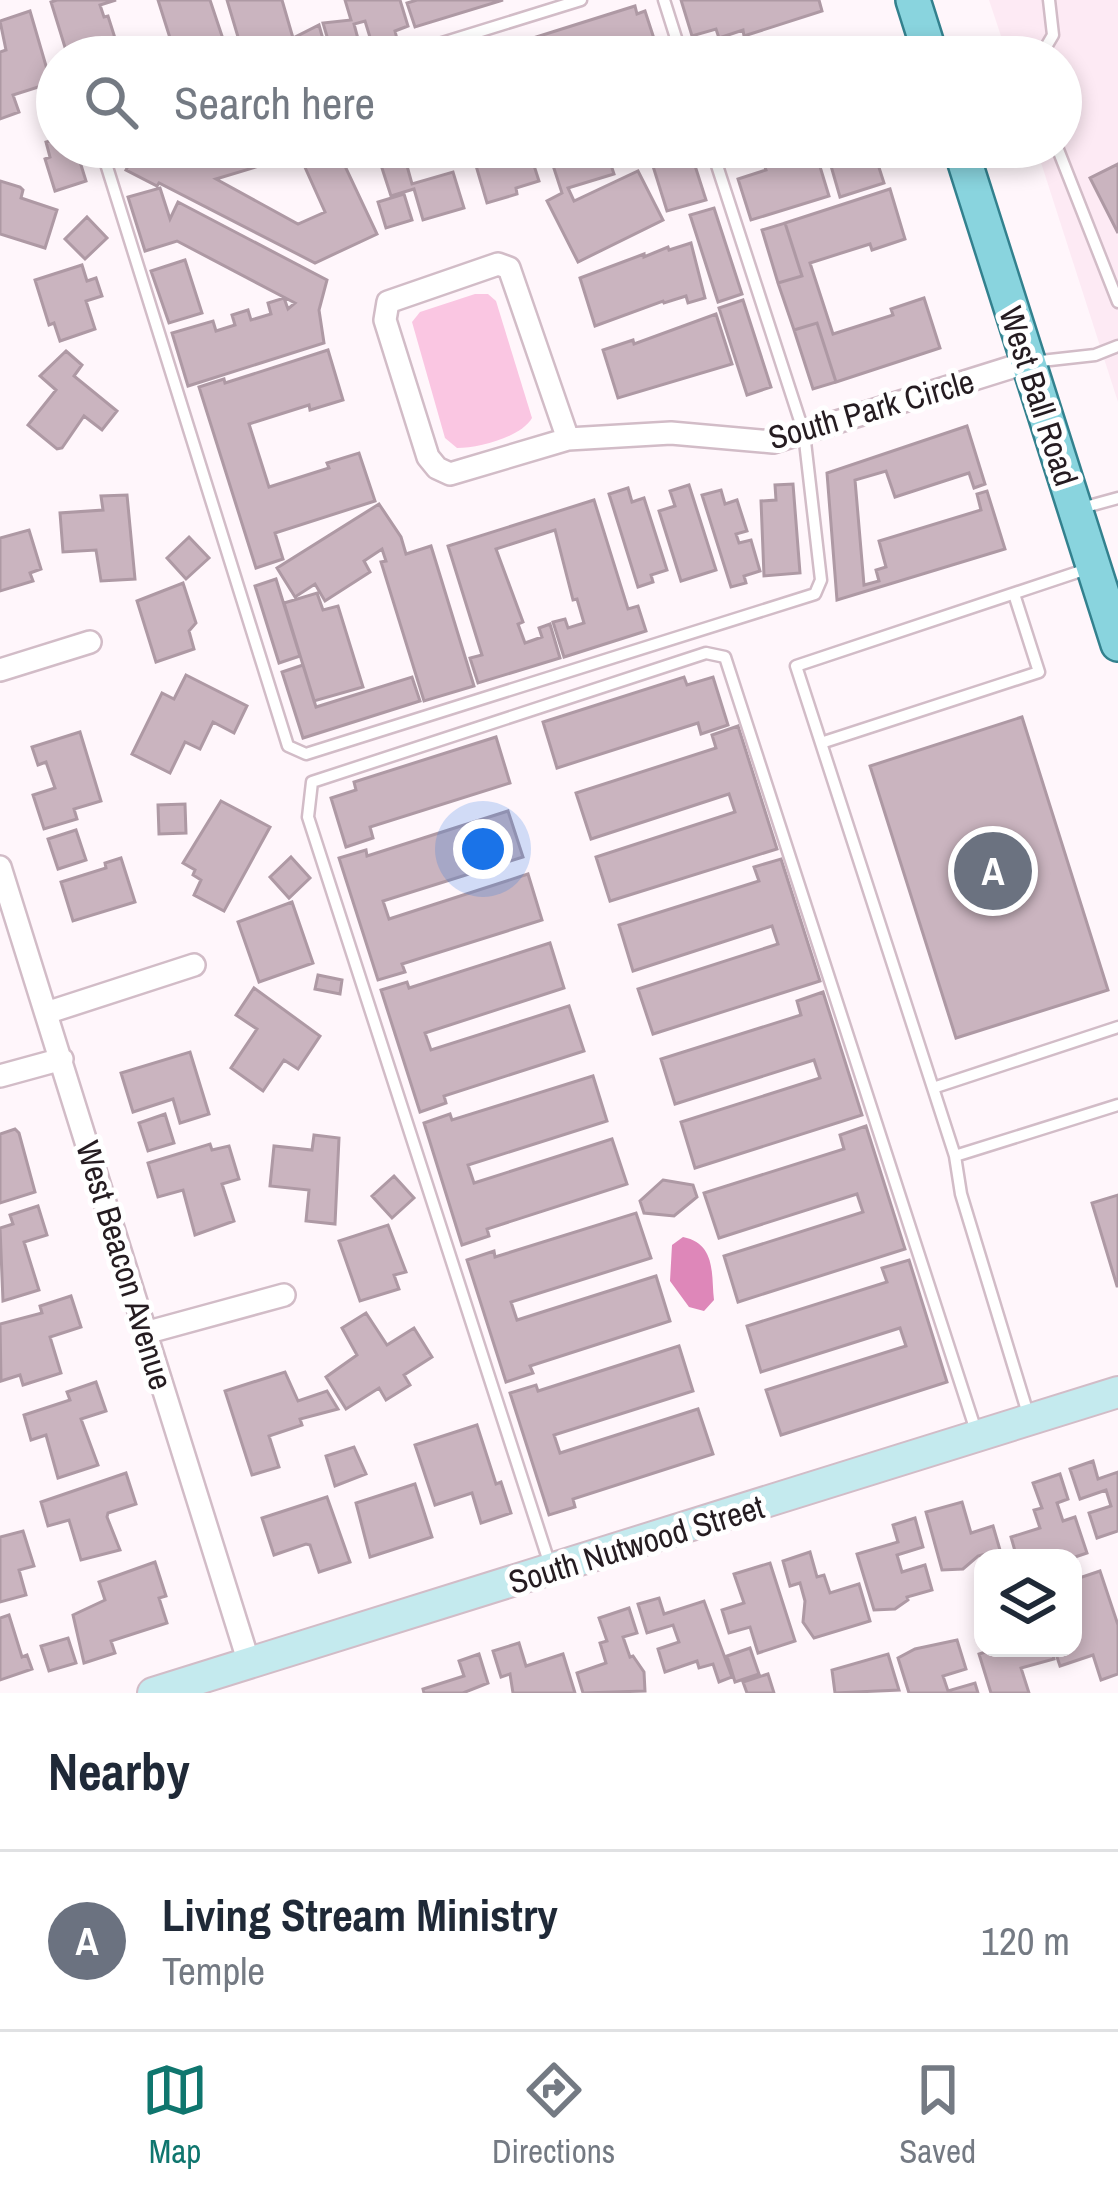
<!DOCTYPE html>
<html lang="en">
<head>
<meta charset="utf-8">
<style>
  :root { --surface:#fff; --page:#f2f2f3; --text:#1f2937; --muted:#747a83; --line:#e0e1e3; --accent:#0f766e }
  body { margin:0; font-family:"Archivo Narrow",sans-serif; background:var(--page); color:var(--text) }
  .controls { position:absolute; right:36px; bottom:36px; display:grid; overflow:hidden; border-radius:24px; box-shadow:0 6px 18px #0003 }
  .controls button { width:108px; height:108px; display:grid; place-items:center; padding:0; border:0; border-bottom:3px solid var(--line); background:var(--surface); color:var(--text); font:60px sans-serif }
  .you { position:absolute; left:483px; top:849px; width:42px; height:42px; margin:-30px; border:9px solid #fff; border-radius:50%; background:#1a73e8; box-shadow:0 0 0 18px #1a73e833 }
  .badge { display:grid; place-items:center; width:78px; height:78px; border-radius:50%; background:var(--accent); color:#fff; font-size:39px; font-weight:700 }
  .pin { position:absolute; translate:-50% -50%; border:6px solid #fff; box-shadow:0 3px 12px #0006 }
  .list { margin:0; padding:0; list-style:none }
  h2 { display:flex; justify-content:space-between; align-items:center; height:156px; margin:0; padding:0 48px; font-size:51px }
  h2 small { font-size:39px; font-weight:400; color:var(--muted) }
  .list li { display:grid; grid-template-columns:78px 1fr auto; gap:36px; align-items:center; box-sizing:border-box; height:180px; padding:0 48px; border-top:3px solid var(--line) }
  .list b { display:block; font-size:45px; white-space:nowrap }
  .list p { margin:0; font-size:39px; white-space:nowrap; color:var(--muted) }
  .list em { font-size:39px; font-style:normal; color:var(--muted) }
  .icon { flex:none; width:66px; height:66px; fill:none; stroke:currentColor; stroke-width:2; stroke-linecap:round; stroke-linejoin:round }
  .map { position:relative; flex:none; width:1118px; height:1693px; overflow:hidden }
  .search { position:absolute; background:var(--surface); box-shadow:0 6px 18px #0003; left:36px; right:36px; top:36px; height:132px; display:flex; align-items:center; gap:30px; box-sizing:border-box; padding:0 42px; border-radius:66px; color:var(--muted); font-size:45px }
  .sheet { height:336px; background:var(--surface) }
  nav { display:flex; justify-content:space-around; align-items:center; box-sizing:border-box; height:168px; border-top:3px solid var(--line); background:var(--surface); font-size:33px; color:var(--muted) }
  nav a { display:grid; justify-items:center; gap:6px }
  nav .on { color:var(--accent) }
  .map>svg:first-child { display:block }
  .built { fill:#fdeaf4 }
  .green { fill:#fac6e2 }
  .water { fill:#de87b9 }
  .building { fill:#cab4bf; stroke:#ae99a4; stroke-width:3; fill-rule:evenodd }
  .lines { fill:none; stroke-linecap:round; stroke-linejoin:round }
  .lane-casing { stroke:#d2bcc7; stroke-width:15 }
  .street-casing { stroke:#d2bcc7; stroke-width:26 }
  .secondary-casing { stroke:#d2bcc7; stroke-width:34 }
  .primary-casing { stroke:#33818e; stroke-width:38 }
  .lane { stroke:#fff; stroke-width:10 }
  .street { stroke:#fff; stroke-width:21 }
  .secondary { stroke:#c4eaee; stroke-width:30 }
  .primary { stroke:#89d4de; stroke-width:33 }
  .labels { text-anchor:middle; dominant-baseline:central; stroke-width:10; stroke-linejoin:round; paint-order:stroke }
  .street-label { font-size:33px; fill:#251c21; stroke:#fff }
</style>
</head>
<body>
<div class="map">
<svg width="1118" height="1693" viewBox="0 0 1118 1693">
  <rect width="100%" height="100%" fill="#fff6fb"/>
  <path class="built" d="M989,0H1118V402L1036,147H1061V57H1008Z"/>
  <path class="green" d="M475,294H488L496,301L532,418C521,437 479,448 457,448L445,438L412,322L420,312Z"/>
  <path class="water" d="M683,1237C717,1244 711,1276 714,1300L704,1311L689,1307L670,1281L672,1245Z"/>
  <path class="building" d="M57,0H116L100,5L104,17L108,16L121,57H68L51,2Z
    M158,0H210L229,57H176Z
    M227,0H282L293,38L319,25L328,57H297L293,43L282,47L285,57H244Z
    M345,0H400L408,26L395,31L397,39L373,47L365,21L354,24L361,50L333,57L323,23L351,20Z
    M417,0H503L415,27L407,3Z
    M681,0H819L822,11L744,36L743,30L719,38L716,29L692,36Z
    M635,6L637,14L645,11L660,57H618L617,53L605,57H519L514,44Z
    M30,11L51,83L13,95L19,112L0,119V52L6,50L0,21Z
    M57,139V147L76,149L86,181L55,191L45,159L50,157L46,142Z
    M182,147H336L377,234L315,263L159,183L157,186L126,170L129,164ZM299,154L325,212L298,224L216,179Z
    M486,147H528L539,181L516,188L517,194L487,203L474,159L488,154Z
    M547,147H605L614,174L568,188L574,201L638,171L663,220L578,262L547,201L562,193Z
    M647,147H689L706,200L667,211Z
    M724,147H814L829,196L751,220L738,179L766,170L761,156L730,166Z
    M874,152L884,183L840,197L831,166Z
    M404,155L412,184L453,172L464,208L423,220L414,189L391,196L380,162Z
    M1118,164V233L1090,178Z
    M0,181L20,187L23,190L21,198L57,210L45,248L0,234Z
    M160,188L170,219L178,202L327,280L319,310L324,343L188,386L172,333L213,321L216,331L235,325L232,315L248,310L251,320L271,314L268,303L284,298L288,309L295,303L177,241L145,251L128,197Z
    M890,189L905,239L872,250L870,244L810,263L833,334L893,315L891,309L924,298L940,348L836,382L817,323L794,330L778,283L802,276L785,223Z
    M404,194L412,220L386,228L378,202Z
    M714,208L742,294L718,302L690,215Z
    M87,217L107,238L85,259L65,239Z
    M785,223L802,276L778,283L762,230Z
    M691,243L705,298L688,303L686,296L664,303L663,301L595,326L580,278L644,254V257L668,247L669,250Z
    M185,260L202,313L169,323L151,271Z
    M82,265L87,281L96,278L102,296L86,301L95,329L60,341L54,323L49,325L35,280Z
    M743,300L771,387L747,395L719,308Z
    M716,314L732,364L618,398L603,350L633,340L634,344Z
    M817,323L836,382L813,389L794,330Z
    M328,350L343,400L310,410L309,405L249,424L269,487L329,468L327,463L359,453L375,501L275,533L283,559L256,568L199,387L224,379L225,383Z
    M66,351L82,365L74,376L117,411L102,430L84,416L62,448L57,449L28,425L56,390L40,376Z
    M967,426L985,484L974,488L969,473L895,497L886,471L855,480L864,585L879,581L876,570L886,567L879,541L981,510L977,494L987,491L1005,549L837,600L827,473Z
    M793,484L800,573L764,576L761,501L776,500L775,485Z
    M689,485L716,570L681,581L659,511L675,506L670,491Z
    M628,488L632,502L644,498L667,570L651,575L653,582L638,587L609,494Z
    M721,490L725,504L737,500L747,531L736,534L739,543L751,540L760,571L744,576L746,583L731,587L702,495Z
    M127,495L135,579L101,581L96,550L63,552L60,513L103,510L101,496Z
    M594,500L628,609L638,606L646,631L564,657L553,622L565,619L568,628L584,623L577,599L573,600L555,530L496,549L523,622L518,624L525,643L542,637L539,628L550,624L560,658L478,683L470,658L482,655L448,546Z
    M379,504L401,537L406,554L431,546L474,686L424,701L381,562L386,561L382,549L364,561L370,572L325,601L315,584L295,597L277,568Z
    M29,530L41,569L30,573L33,581L0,591V538Z
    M189,537L209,558L186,579L167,558Z
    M276,579L300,656L279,663L255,586Z
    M183,583L196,623L189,631L194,649L156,662L137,601Z
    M317,593L323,610L338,606L363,687L314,701L284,603Z
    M303,665L316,707L412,677L420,701L303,738L282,672Z
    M186,675L247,706L234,733L213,722L200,749L185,742L170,773L132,754L162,693L174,699Z
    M684,677L687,685L713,677L728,725L701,734L698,723L557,768L543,722Z
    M1022,717L1108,990L956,1038L870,766Z
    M738,726L777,849L610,901L596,857L735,812L729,794L591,839L576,793L716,748L712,735Z
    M80,732L101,801L74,809L77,819L44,829L33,795L55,788L46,762L38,765L32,747Z
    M496,737L510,783L370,827L373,838L346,847L331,798L356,790L354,782Z
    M221,801L270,827L224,911L194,895L201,880L193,875L195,870L183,863Z
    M185,804L186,833L159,834L158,805Z
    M508,811L523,857L383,901L389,919L528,874L542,920L402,964L405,972L378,980L339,858L366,850L367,856Z
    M76,830L86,860L58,869L48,839Z
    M291,857L310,878L289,898L270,877Z
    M121,858L135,902L73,921L61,882L106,868L105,863Z
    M781,859L820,981L653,1034L638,989L778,944L772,926L633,971L619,925L759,881L754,867Z
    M292,902L313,963L259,982L238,922Z
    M550,943L564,988L425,1033L431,1050L569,1006L584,1051L444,1096L446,1103L420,1112L381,990L407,982L409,988Z
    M318,975L342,980L340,994L315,989Z
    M254,988L320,1036L298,1069L284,1060L263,1091L231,1068L257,1029L236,1015Z
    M823,992L862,1115L695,1168L681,1122L820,1078L814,1060L675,1104L661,1059L801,1015L797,1001Z
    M190,1052L209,1114L180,1123L173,1099L133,1112L121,1073Z
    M593,1076L607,1121L468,1165L474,1183L612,1139L627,1184L487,1229L489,1236L462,1245L424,1123L450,1114L452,1120Z
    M165,1114L174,1143L148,1151L139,1123Z
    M866,1126L905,1249L738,1302L724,1256L863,1212L857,1194L719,1238L704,1193L844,1149L840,1135Z
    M15,1129L19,1133L35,1192L0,1203V1134Z
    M314,1135L339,1138L335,1224L306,1221L309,1190L270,1186L274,1146L312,1150Z
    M210,1144L212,1150L229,1146L239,1179L222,1184L234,1221L195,1235L183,1190L158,1197L148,1163Z
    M394,1176L414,1198L392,1218L372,1196Z
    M663,1180L693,1185L697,1197L674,1216L644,1213L640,1201Z
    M1118,1195V1286H1117L1092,1203Z
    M38,1206L47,1235L24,1242L39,1290L3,1301L0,1228L13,1224L10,1215Z
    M636,1213L651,1258L511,1302L517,1320L656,1276L670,1321L530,1366L533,1373L506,1382L467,1260L494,1251L495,1257Z
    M388,1225L406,1272L394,1275L399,1289L360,1301L339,1241Z
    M909,1260L947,1382L781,1435L766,1390L906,1346L900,1328L761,1372L747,1326L887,1282L882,1268Z
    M71,1296L81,1327L50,1337L61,1373L23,1385L20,1375L1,1381L0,1324L42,1313L40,1306Z
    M366,1313L387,1345L414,1328L432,1357L404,1375L410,1385L386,1400L379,1388L346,1409L326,1377L357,1355L342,1328Z
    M679,1346L693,1391L554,1435L560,1453L698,1409L713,1454L573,1499L575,1507L549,1515L510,1393L536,1385L538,1391Z
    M285,1372L298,1401L327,1391L338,1409L300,1419L302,1425L269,1436L279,1467L252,1475L225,1391Z
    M96,1382L106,1411L81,1419L98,1465L58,1478L46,1435L31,1440L24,1415L70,1400L67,1392Z
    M477,1425L496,1484L501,1482L511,1513L481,1523L472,1493L435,1505L415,1445Z
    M354,1447L366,1474L335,1486L326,1456Z
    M1093,1461L1098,1479L1118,1472V1531L1097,1538L1089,1513L1111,1506L1106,1490L1080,1499L1070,1469Z
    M126,1473L136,1504L108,1513L107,1517L120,1550L81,1560L69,1520L48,1526L41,1502Z
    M1060,1474L1068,1499L1057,1503L1063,1521L1075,1517L1087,1553L1075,1557L1079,1568L1073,1570V1558H1017L1011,1537L1040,1528L1034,1510L1042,1508L1033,1483Z
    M415,1484L432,1537L370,1557L356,1503Z
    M327,1497L350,1562L319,1572L310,1545L306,1544L274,1555L262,1518Z
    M962,1502L971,1533L993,1526L1000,1550L978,1556L963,1569L942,1570L926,1512Z
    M915,1518L923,1547L897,1555L902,1572L925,1565L932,1590L907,1597L908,1600L895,1609L874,1610L857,1554L898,1542L893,1525Z
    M23,1531L34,1566L19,1570L26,1595L0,1602V1537Z
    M810,1552L817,1577L824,1575L830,1593L859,1584L870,1621L814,1638L803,1622L805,1601L800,1583L790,1586L783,1561Z
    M155,1562L166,1596L159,1598L167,1623L111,1641L115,1653L84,1663L73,1615L105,1600L99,1582Z
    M770,1563L795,1641L758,1653L750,1627L729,1633L722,1610L744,1603L734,1574Z
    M1100,1571L1118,1625V1674L1101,1680L1093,1655L1060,1666L1054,1648H1073V1580Z
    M659,1598L664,1614L704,1601L732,1677L719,1682L713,1664L699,1668L697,1661L665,1672L658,1649L679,1642L673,1625L647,1633L638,1604Z
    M629,1608L637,1633L623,1637L630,1657L633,1656L644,1672L645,1691L583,1693L577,1673L606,1663L600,1643L607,1641L599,1618Z
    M9,1615L22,1657L27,1655L32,1669L0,1680V1618Z
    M68,1638L76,1663L49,1671L41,1646Z
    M957,1640L966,1669L943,1676L948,1691L975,1683L978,1693H909L898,1658L915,1649Z
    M519,1643L526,1666L563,1654L575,1693H513L510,1674L501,1677L493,1651Z
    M750,1648L759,1674L735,1682L727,1656Z
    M998,1648H1051L1054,1659L1021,1668L1029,1693H991L979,1654Z
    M479,1654L488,1683L463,1693H424L423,1689L464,1676L459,1661Z
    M888,1654L899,1690L835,1693L832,1670Z
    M768,1674L774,1693H747L743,1682Z"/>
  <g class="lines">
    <g class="lane-casing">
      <path id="lane" d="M664,0L682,57
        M397,57L581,0
        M1040,57L1053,35L1049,0
        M119,147L107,167L288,746L306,754L815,594L821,580L804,433L711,147
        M1057,147L1118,302
        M1032,362L1095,355L1118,346
        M1078,509L1118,498
        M1090,568L796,666L933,1088L1118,1027
        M821,743L1039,672L1014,594
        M933,1088L955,1156L1118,1105
        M955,1156L961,1194L1029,1417
        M551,1568L308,817L312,782L706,653L725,657L977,1434"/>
    </g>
    <g class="street-casing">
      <path id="street" d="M568,439L509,268L498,264L388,302L385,320L428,457L437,468L450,474L568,439L671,433L773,442L1028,362
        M0,670L90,642
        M0,867L249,1663
        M46,1013L194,965
        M0,1076L62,1059
        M145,1333L284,1295"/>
    </g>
    <g class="secondary-casing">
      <path id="secondary" d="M153,1693L1118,1392"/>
    </g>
    <g class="primary-casing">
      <path id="primary" d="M913,0L931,57
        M960,147L1118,644"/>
    </g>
    <use href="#lane" class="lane"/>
    <use href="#street" class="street"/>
    <use href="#secondary" class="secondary"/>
    <use href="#primary" class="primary"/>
  </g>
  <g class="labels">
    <g class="street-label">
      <text transform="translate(1039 396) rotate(72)">West Ball Road</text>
      <text transform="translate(871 409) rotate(-16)">South Park Circle</text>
      <text transform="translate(125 1265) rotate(73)">West Beacon Avenue</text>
      <text transform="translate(636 1544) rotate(-17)">South Nutwood Street</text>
    </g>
  </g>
</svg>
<div class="controls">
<button><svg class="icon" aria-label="layers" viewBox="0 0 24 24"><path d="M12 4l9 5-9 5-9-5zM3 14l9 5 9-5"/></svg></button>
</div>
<div class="you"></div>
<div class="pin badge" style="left:993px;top:871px;background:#6b7280">A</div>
<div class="search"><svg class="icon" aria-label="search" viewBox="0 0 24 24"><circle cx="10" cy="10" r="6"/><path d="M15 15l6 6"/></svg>Search here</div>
</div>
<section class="sheet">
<h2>Nearby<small></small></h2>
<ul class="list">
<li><span class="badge" style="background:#6b7280">A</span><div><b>Living Stream Ministry</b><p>Temple</p></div><em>120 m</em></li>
</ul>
</section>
<nav>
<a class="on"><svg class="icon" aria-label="map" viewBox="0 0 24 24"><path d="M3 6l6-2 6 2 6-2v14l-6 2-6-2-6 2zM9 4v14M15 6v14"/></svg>Map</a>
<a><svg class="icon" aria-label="directions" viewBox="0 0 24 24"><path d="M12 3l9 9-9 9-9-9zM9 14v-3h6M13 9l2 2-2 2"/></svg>Directions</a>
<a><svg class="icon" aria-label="saved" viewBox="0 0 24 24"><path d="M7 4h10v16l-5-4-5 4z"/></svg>Saved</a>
</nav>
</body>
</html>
